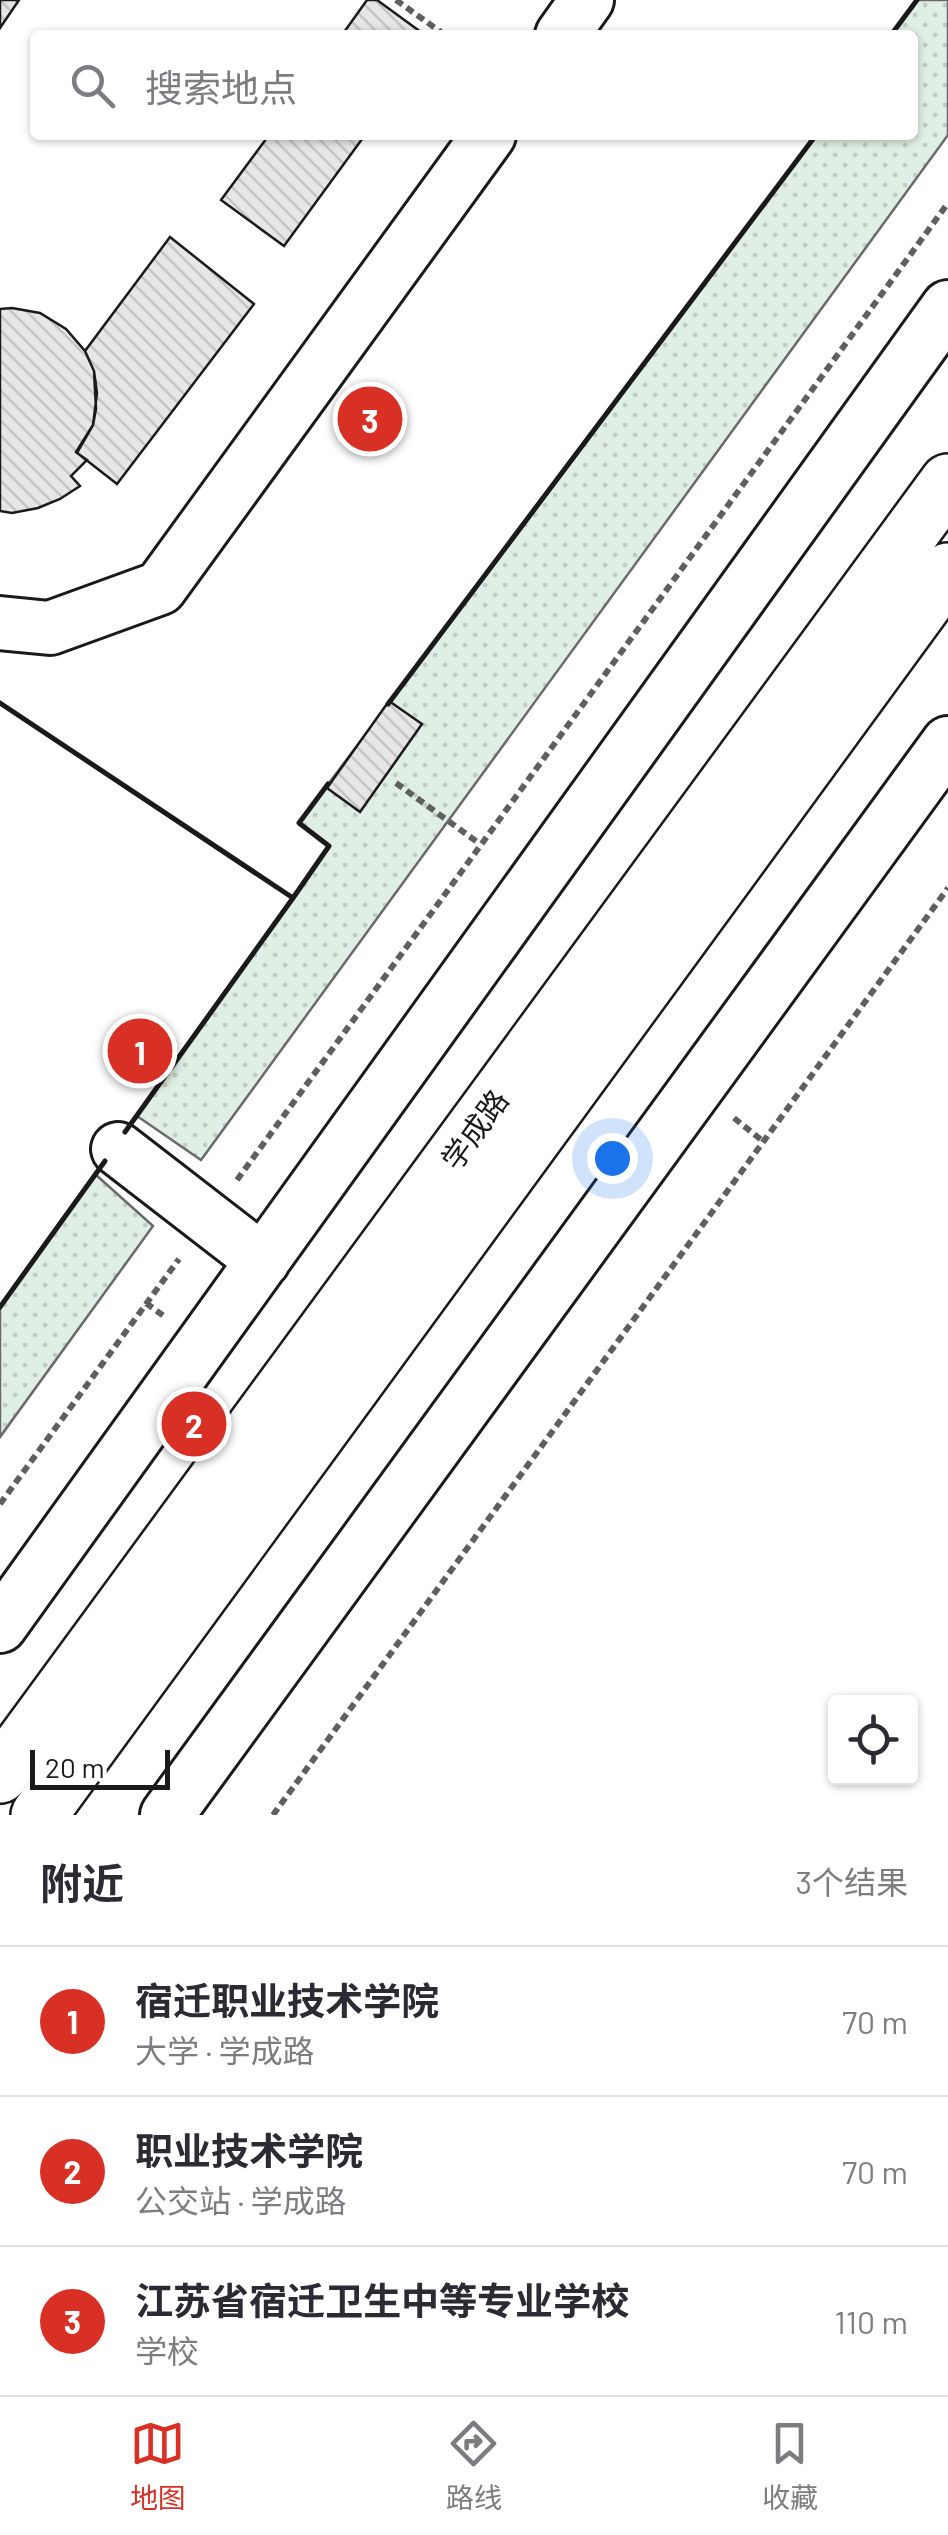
<!DOCTYPE html>
<html lang="zh">
<head>
<meta charset="utf-8">
<style>
  :root { --surface:#fff; --page:#f7f7f7; --text:#2b2b33; --muted:#7c7c81; --line:#e1e1e2; --accent:#d93025 }
  body { margin:0; font-family:Barlow,"Noto Sans SC",sans-serif; background:var(--page); color:var(--text) }
  .controls { position:absolute; right:30px; bottom:30px; display:grid; overflow:hidden; border-radius:10px; box-shadow:0 2px 8px #0004 }
  .controls button { width:90px; height:90px; display:grid; place-items:center; padding:0; border:0; border-bottom:2px solid var(--line); background:var(--surface); color:var(--text); font:50px sans-serif }
  .scale { position:absolute; left:30px; bottom:25px; width:140px; box-sizing:border-box; padding-left:10px; border:5px solid #1a1a1a; border-top:0; font-size:28px; line-height:35px; white-space:nowrap; color:#1a1a1a; -webkit-text-stroke:8px #fff; paint-order:stroke }
  .you { position:absolute; left:612px; top:1158px; width:35px; height:35px; margin:-25px; border:8px solid #fff; border-radius:50%; background:#1a73e8; box-shadow:0 0 0 15px #1a73e833 }
  .badge { display:grid; place-items:center; width:65px; height:65px; border-radius:50%; background:var(--accent); color:#fff; font-size:32px; font-weight:700 }
  .pin { position:absolute; translate:-50% -50%; border:5px solid #fff; box-shadow:0 2px 10px #0006 }
  .list { margin:0; padding:0; list-style:none }
  h2 { display:flex; justify-content:space-between; align-items:center; height:130px; margin:0; padding:0 40px; font-size:42px }
  h2 small { font-size:32px; font-weight:400; color:var(--muted) }
  .list li { display:grid; grid-template-columns:65px 1fr auto; gap:30px; align-items:center; box-sizing:border-box; height:150px; padding:0 40px; border-top:2px solid var(--line) }
  .list b { display:block; font-size:38px; white-space:nowrap }
  .list p { margin:0; font-size:32px; white-space:nowrap; color:var(--muted) }
  .list em { font-size:32px; font-style:normal; color:var(--muted) }
  .icon { flex:none; width:55px; height:55px; fill:none; stroke:currentColor; stroke-width:2; stroke-linecap:round; stroke-linejoin:round }
  .map { position:relative; flex:none; width:948px; height:1815px; overflow:hidden }
  .search { position:absolute; background:var(--surface); box-shadow:0 2px 8px #0004; left:30px; right:30px; top:30px; height:110px; display:flex; align-items:center; gap:25px; box-sizing:border-box; padding:0 35px; border-radius:10px; color:var(--muted); font-size:38px }
  .sheet { height:580px; background:var(--surface) }
  nav { display:flex; justify-content:space-around; align-items:center; box-sizing:border-box; height:140px; border-top:2px solid var(--line); background:var(--surface); font-size:28px; color:var(--muted) }
  nav a { display:grid; justify-items:center; gap:5px }
  nav .on { color:var(--accent) }
  .map>svg:first-child { display:block }
  .grass { fill:url(#grass-dots); stroke:#6a6a6a; stroke-width:2.5 }
  .building { fill:url(#building-back-hatch); stroke:#1a1a1a; stroke-width:2.5 }
  .lines { fill:none; stroke-linecap:round; stroke-linejoin:round }
  .minor-casing { stroke:#1a1a1a; stroke-width:58 }
  .major-casing { stroke:#1a1a1a; stroke-width:60 }
  .path { stroke:#5f5f5f; stroke-width:6; stroke-dasharray:8 5; stroke-linecap:butt }
  .minor { stroke:#fff; stroke-width:52 }
  .major { stroke:#fff; stroke-width:55 }
  .wall { stroke:#1a1a1a; stroke-width:5 }
  .labels { text-anchor:middle; dominant-baseline:central; stroke-width:8; stroke-linejoin:round; paint-order:stroke }
  .street-label { font-size:30px; fill:#1a1a1a; stroke:#fff }
</style>
</head>
<body>
<div class="map">
<svg width="948" height="1815" viewBox="0 0 948 1815">
  <defs>
    <pattern id="grass-dots" width="8" height="8" patternUnits="userSpaceOnUse" patternTransform="scale(2.5)"><rect width="8" height="8" fill="#e0efe3"/><path d="M2 2h.1M6 6h.1" fill="none" stroke="#c0ccc2" stroke-width="1.8" stroke-linecap="round"/></pattern>
    <pattern id="building-back-hatch" width="6" height="6" patternUnits="userSpaceOnUse" patternTransform="scale(2.5)"><rect width="6" height="6" fill="#e6e6e6"/><path d="M-1 5l2 2M0 0l6 6M5-1l2 2" fill="none" stroke="#c5c5c5"/></pattern>
  </defs>
  <rect width="100%" height="100%" fill="#fff"/>
  <path class="grass" d="M917,0H948V135L201,1160L137,1116L329,846L299,823L816,135H913V35H891Z
    M95,1174L153,1226L0,1437V1307Z"/>
  <path class="building" d="M0,0H19L0,28Z
    M367,0H377L425,35H342Z
    M269,135H365L284,246L221,200Z
    M170,237L254,304L117,484L76,452L93,425L96,409L94,371L85,351Z
    M12,308L40,313L66,329L85,351L94,371L97,393L93,425L77,453L87,460L71,476L80,486L60,499L38,508L12,513L0,511V309Z
    M389,701L422,724L360,812L327,788Z"/>
  <g class="lines">
    <g class="minor-casing">
      <path id="minor" d="M562,35L587,0
        M0,623L50,628L160,588L489,135
        M118,1149L263,1261
        M0,1626L948,307
        M167,1815L948,743"/>
    </g>
    <g class="major-casing">
      <path id="major" d="M0,1775L948,482
        M39,1815L948,571"/>
    </g>
    <path class="path" d="M396,0L445,35
      M396,783L480,844
      M734,1118L764,1142
      M237,1180L948,203
      M146,1303L165,1317
      M0,1504L179,1259
      M273,1815L948,888"/>
    <use href="#minor" class="minor"/>
    <use href="#major" class="major"/>
    <path class="wall" d="M891,35L917,0
      M0,703L293,898L125,1132
      M388,704L816,135
      M293,898L329,846L299,823L328,784
      M0,1307L105,1161"/>
  </g>
  <g class="labels">
    <g class="street-label">
      <text transform="translate(474 1129) rotate(-54)">学成路</text>
    </g>
  </g>
</svg>
<div class="controls">
<button><svg class="icon" aria-label="locate" viewBox="0 0 24 24"><circle cx="12" cy="12" r="6"/><path d="M12 2v4M12 18v4M2 12h4M18 12h4"/></svg></button>
</div>
<div class="scale">20 m</div>
<div class="you"></div>
<div class="pin badge" style="left:140px;top:1051px">1</div>
<div class="pin badge" style="left:194px;top:1424px">2</div>
<div class="pin badge" style="left:370px;top:419px">3</div>
<div class="search"><svg class="icon" aria-label="search" viewBox="0 0 24 24"><circle cx="10" cy="10" r="6"/><path d="M15 15l6 6"/></svg>搜索地点</div>
</div>
<section class="sheet">
<h2>附近<small>3个结果</small></h2>
<ul class="list">
<li><span class="badge">1</span><div><b>宿迁职业技术学院</b><p>大学 · 学成路</p></div><em>70 m</em></li>
<li><span class="badge">2</span><div><b>职业技术学院</b><p>公交站 · 学成路</p></div><em>70 m</em></li>
<li><span class="badge">3</span><div><b>江苏省宿迁卫生中等专业学校</b><p>学校</p></div><em>110 m</em></li>
</ul>
</section>
<nav>
<a class="on"><svg class="icon" aria-label="map" viewBox="0 0 24 24"><path d="M3 6l6-2 6 2 6-2v14l-6 2-6-2-6 2zM9 4v14M15 6v14"/></svg>地图</a>
<a><svg class="icon" aria-label="directions" viewBox="0 0 24 24"><path d="M12 3l9 9-9 9-9-9zM9 14v-3h6M13 9l2 2-2 2"/></svg>路线</a>
<a><svg class="icon" aria-label="saved" viewBox="0 0 24 24"><path d="M7 4h10v16l-5-4-5 4z"/></svg>收藏</a>
</nav>
</body>
</html>
